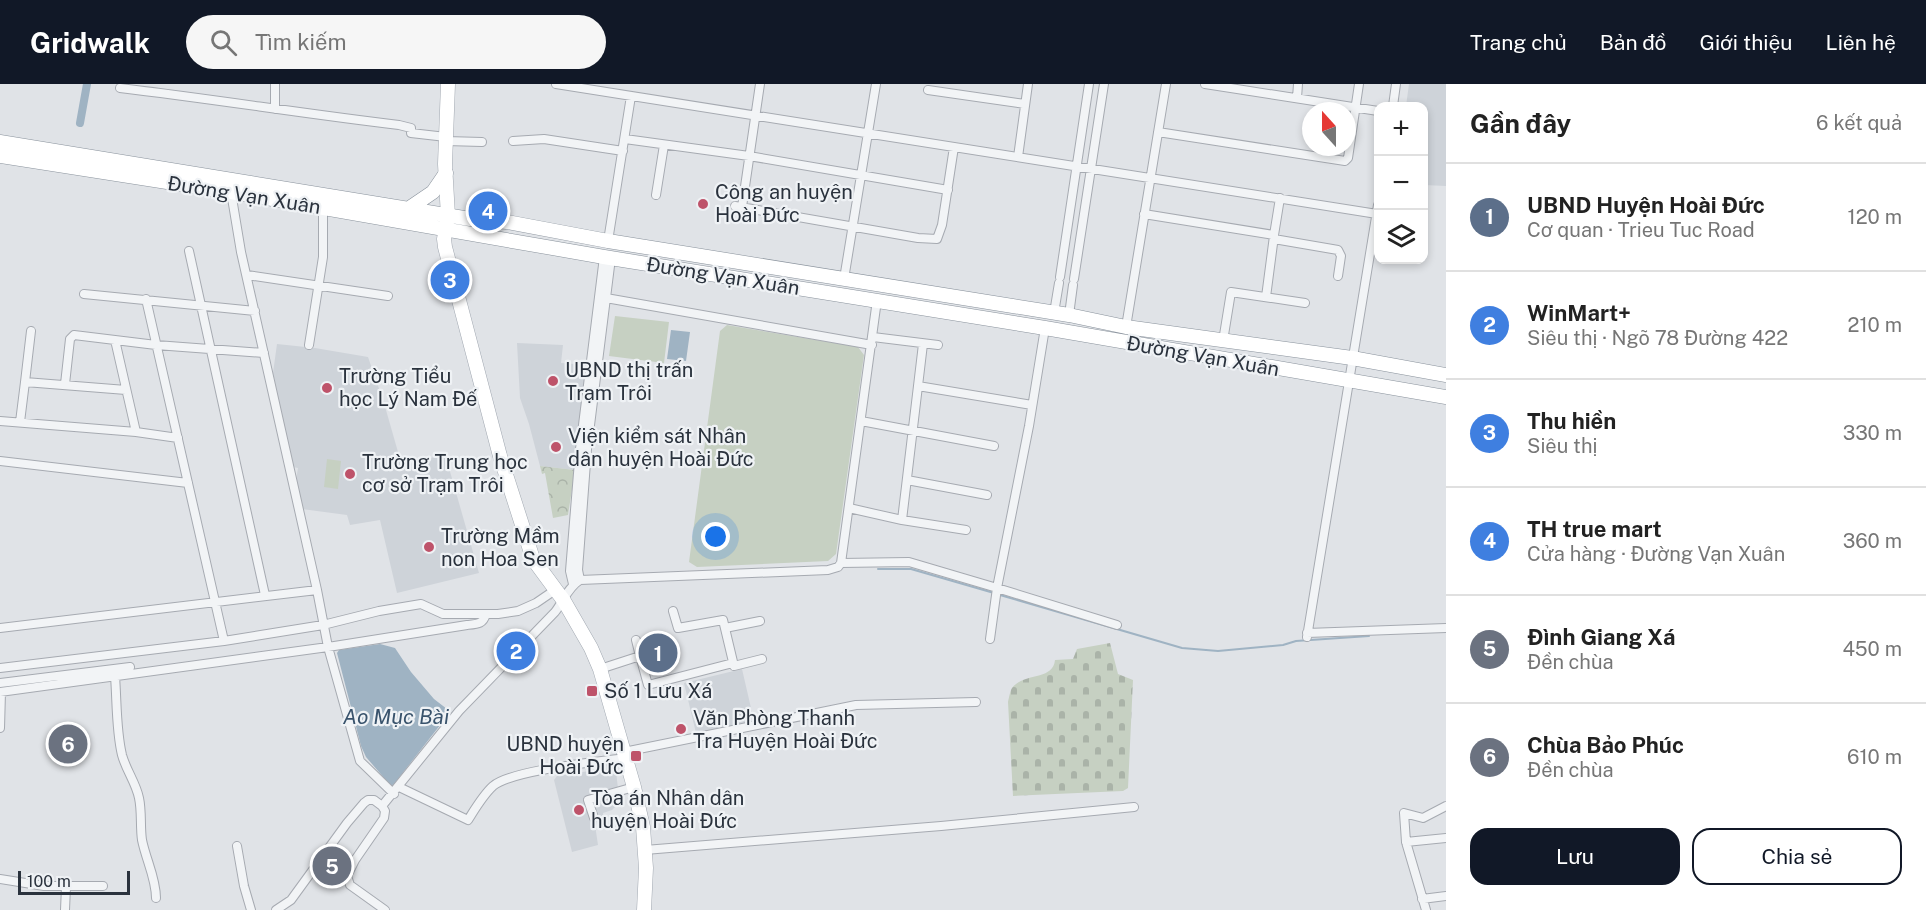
<!DOCTYPE html>
<html lang="vi">
<head>
<meta charset="utf-8">
<style>
  :root { --surface:#fff; --page:#f6f6f6; --text:#222; --muted:#767676; --line:#e0e0e0; --accent:#111827 }
  body { margin:0; font-family:"Public Sans",sans-serif; background:var(--page); color:var(--text) }
  .controls { position:absolute; right:18px; top:18px; display:grid; overflow:hidden; border-radius:12px; box-shadow:0 3px 9px #0003 }
  .controls button { width:54px; height:54px; display:grid; place-items:center; padding:0; border:0; border-bottom:2px solid var(--line); background:var(--surface); color:var(--text); font:30px sans-serif }
  .compass { position:absolute; left:1302px; top:18px; width:54px; height:54px; border-radius:50%; background:var(--surface); box-shadow:0 3px 9px #0003; rotate:339deg }
  .scale { position:absolute; left:18px; bottom:15px; width:112px; box-sizing:border-box; padding-left:6px; border:3px solid #2a323d; border-top:0; font-size:16px; line-height:21px; white-space:nowrap; color:#2a323d; -webkit-text-stroke:4px #eff2f5; paint-order:stroke }
  .you { position:absolute; left:716px; top:453px; width:21px; height:21px; margin:-15px; border:4px solid #fff; border-radius:50%; background:#1a73e8; box-shadow:0 0 0 9px #1a73e833 }
  .badge { display:grid; place-items:center; width:39px; height:39px; border-radius:50%; background:var(--accent); color:#fff; font-size:20px; font-weight:700 }
  .pin { position:absolute; translate:-50% -50%; border:3px solid #fff; box-shadow:0 2px 6px #0006 }
  .list { margin:0; padding:0; list-style:none }
  h2 { display:flex; justify-content:space-between; align-items:center; height:78px; margin:0; padding:0 24px; font-size:26px }
  h2 small { font-size:20px; font-weight:400; color:var(--muted) }
  .list li { display:grid; grid-template-columns:39px 1fr auto; gap:18px; align-items:center; box-sizing:border-box; height:108px; padding:0 24px; border-top:2px solid var(--line) }
  .list b { display:block; font-size:22px; white-space:nowrap }
  .list p { margin:0; font-size:20px; white-space:nowrap; color:var(--muted) }
  .list em { font-size:20px; font-style:normal; color:var(--muted) }
  .actions { display:flex; gap:12px; padding:18px 24px }
  .actions a { flex:1; padding:14px 0; border:2px solid var(--accent); border-radius:18px; text-align:center; font-size:21px; color:var(--accent) }
  .actions .main { background:var(--accent); color:#fff }
  .icon { flex:none; width:33px; height:33px; fill:none; stroke:currentColor; stroke-width:2; stroke-linecap:round; stroke-linejoin:round }
  .map { position:relative; flex:none; width:1446px; height:826px; overflow:hidden }
  header { display:flex; align-items:center; gap:36px; box-sizing:border-box; height:84px; padding:0 30px; background:var(--accent); color:#fff }
  header strong { font-size:28px }
  nav { display:flex; gap:33px; margin-inline-start:auto; font-size:21px }
  .search { width:420px; height:54px; background:var(--page); display:flex; align-items:center; gap:15px; box-sizing:border-box; padding:0 21px; border-radius:33px; color:var(--muted); font-size:22px }
  main { display:flex }
  aside { flex:1; background:var(--surface) }
  .map>svg:first-child { display:block }
  .built { fill:#ced3d9 }
  .forest { fill:url(#forest-crowns) }
  .cemetery { fill:url(#cemetery-stones) }
  .garden { fill:#c6d0c2 }
  .water { fill:#9fb3c3 }
  .lines { fill:none; stroke-linecap:round; stroke-linejoin:round }
  .stream { stroke:#9fb3c3; stroke-width:2 }
  .canal { stroke:#9fb3c3; stroke-width:8 }
  .minor-casing { stroke:#a6aab1; stroke-width:10 }
  .primary-casing { stroke:#a1a8b1; stroke-width:15 }
  .trunk-casing { stroke:#89929c; stroke-width:15 }
  .minor { stroke:#f2f4f6; stroke-width:8 }
  .primary { stroke:#fff; stroke-width:14 }
  .trunk { stroke:#fff; stroke-width:14 }
  .poi-dot { fill:#be536a; stroke:#eff2f5; stroke-width:2 }
  .labels { text-anchor:middle; dominant-baseline:central; stroke-width:4.5; stroke-linejoin:round; paint-order:stroke }
  .poi-label { font-size:20px; fill:#2a323d; stroke:#eff2f5; text-anchor:start }
  .street-label { font-size:20px; fill:#2a323d; stroke:#eff2f5 }
  .water-label { font-size:21px; font-style:italic; fill:#39536c; stroke:#eff2f5 }
</style>
</head>
<body>
<header>
<strong>Gridwalk</strong>
<div class="search"><svg class="icon" aria-label="search" viewBox="0 0 24 24"><circle cx="10" cy="10" r="6"/><path d="M15 15l6 6"/></svg>Tìm kiếm</div>
<nav><a>Trang chủ</a><a>Bản đồ</a><a>Giới thiệu</a><a>Liên hệ</a></nav>
</header>
<main>
<div class="map">
<svg width="1446" height="826" viewBox="0 0 1446 826">
  <defs>
    <pattern id="forest-crowns" width="20" height="18" patternUnits="userSpaceOnUse" patternTransform="scale(1.5)"><rect width="20" height="18" fill="#c6d0c2"/><path d="M2 6a3 3 0 1 1 6 0M12 15a3 3 0 1 1 6 0" fill="none" stroke="#aab3a8"/></pattern>
    <pattern id="cemetery-stones" width="16" height="16" patternUnits="userSpaceOnUse" patternTransform="scale(1.5)"><rect width="16" height="16" fill="#c6d0c2"/><path d="M2 7V4a2 2 0 0 1 4 0v3zM10 15v-3a2 2 0 0 1 4 0v3z" fill="#aab3a8"/></pattern>
  </defs>
  <rect width="100%" height="100%" fill="#e0e3e7"/>
  <path class="built" d="M1409,0H1446V102L1424,101V22H1406Z
    M517,259L563,261L561,279L590,281L575,386L540,382L529,340L520,314Z
    M277,260L315,264L368,273L384,319L402,382L445,370L479,489L397,509L380,436L350,441L347,431L302,425L296,396L298,384L293,383L273,289Z
    M742,585L754,637L696,649L684,599Z
    M615,679L619,713L618,720L612,726L603,729L604,738L595,741L598,761L572,768L554,696L557,692L589,687Z"/>
  <path class="forest" d="M540,382L575,386L568,431L553,434L545,389L542,390Z"/>
  <path class="cemetery" d="M1110,559L1118,590L1133,596L1128,704L1123,707L1013,712L1008,618C1009,614 1010,607 1012,604C1024,588 1053,597 1055,576L1073,575L1077,565Z"/>
  <path class="garden" d="M615,232L669,238L664,279L609,272Z
    M727,241L858,263L864,271L836,470L828,477L697,483L689,478L720,247Z
    M327,375L341,377L338,405L324,403Z"/>
  <path class="water" d="M671,246L690,248L686,277L667,275Z
    M380,560L395,564L411,588L434,615L447,625L448,631L394,700L391,702L366,673L361,662L337,569L339,566Z"/>
  <g class="lines">
    <path class="stream" d="M878,485H911L994,509
      M1000,511L1182,564L1218,567L1283,561L1296,557L1369,552"/>
    <path class="canal" d="M80,39L87,0"/>
    <g class="minor-casing">
      <path id="minor" d="M275,0V25
        M556,0L1377,130
        M1205,0L1378,27
        M120,4C213,15 306,30 399,41L411,44V49L446,53
        M928,6L1025,20
        M1297,14L1298,0
        M1393,22L1396,0
        M1158,48L1345,77L1348,74L1359,0
        M625,55L749,72L948,106
        M446,57L482,58
        M513,57L544,55L623,67
        M1018,73L1028,0
        M231,108L241,168L317,506L328,563L360,677L394,710
        M656,111L664,61
        M735,122L918,154L937,155L942,141L954,63
        M742,123L760,0
        M1144,130L1274,151L1280,114
        M1274,155L1338,166L1341,172L1338,192
        M608,157L631,12
        M189,167L265,511
        M247,191L388,212
        M1060,193L1089,0
        M844,195L876,0
        M1074,195L1104,0
        M84,210L255,227
        M1266,213L1274,152
        M606,214L872,261
        M146,215L224,557
        M1054,229L1059,199
        M1069,231L1073,201
        M1126,243L1166,0
        M873,253L938,261
        M115,256L136,348
        M1223,257L1231,208L1305,219
        M309,261L323,173V124
        M25,298L31,247
        M65,300L70,255L74,251L156,261L264,269
        M918,302L1032,321
        M0,337L136,348L178,354
        M861,337L994,362
        M20,338L25,298L126,306
        M0,377L188,399
        M907,396L987,411
        M849,424L902,436L966,446
        M902,436L923,260
        M841,479L909,478L997,504L1029,342L1045,244
        M580,496L578,486L587,365L611,174
        M573,500L570,487L580,365L604,173
        M673,527L678,544L723,536L734,582L762,575
        M0,544L317,506
        M725,544L760,537
        M1307,549L1446,544
        M1307,553L1378,121
        M990,555L997,504L1117,541
        M636,556L640,572
        M0,584L224,557L323,541L379,527L421,520L443,530H498L518,527L536,519L555,506
        M600,585L640,572L648,601L733,579
        M115,592C117,618 116,646 122,671C126,686 136,699 139,714C142,728 140,742 142,756C146,776 156,794 156,814
        M0,599L130,583
        M0,608L328,563L467,541C478,540 483,540 486,530
        M0,644L1,608
        M624,668L856,621L976,618
        M399,703L468,736C475,725 483,711 493,702C512,686 597,678 625,674
        M382,722L459,627L555,528C563,518 568,503 580,496L828,486L838,483L841,479L877,216
        M594,734L588,716L634,703
        M1406,758L1404,729L1423,734L1446,722
        M237,762L244,802L251,826
        M645,766L941,742L1134,723
        M0,795L44,802H103
        M1422,815L1446,812
        M65,826L66,803
        M276,826L291,816L347,739L364,719L368,716H374L382,722L385,727L384,734L355,776L347,792L350,801L385,826
        M1426,826L1406,758L1446,754"/>
    </g>
    <g class="primary-casing">
      <path id="primary" d="M448,0L445,80L448,132L444,155L445,163L500,372L533,475L564,517L591,564L600,585L634,703L643,743L646,784L644,826"/>
    </g>
    <g class="trunk-casing">
      <path id="trunk" d="M0,58L470,135L507,138L608,157L1069,231L1126,243L1352,274L1446,291
        M0,72L231,108L604,173L1045,244L1446,313
        M408,125L433,108L446,89"/>
    </g>
    <use href="#minor" class="minor"/>
    <use href="#primary" class="primary"/>
    <use href="#trunk" class="trunk"/>
  </g>
  <g class="poi-dot">
    <circle cx="703" cy="120" r="6"/>
    <circle cx="553" cy="297" r="6"/>
    <circle cx="327" cy="304" r="6"/>
    <circle cx="556" cy="363" r="6"/>
    <circle cx="350" cy="390" r="6"/>
    <circle cx="429" cy="463" r="6"/>
    <rect x="586" y="601" width="12" height="12" rx="3"/>
    <circle cx="681" cy="645" r="6"/>
    <rect x="630" y="666" width="12" height="12" rx="3"/>
    <circle cx="579" cy="726" r="6"/>
  </g>
  <g class="labels">
    <g class="poi-label">
      <text x="715" y="108">Công an huyện<tspan x="715" dy="23">Hoài Đức</tspan></text>
      <text x="565" y="286">UBND thị trấn<tspan x="565" dy="23">Trạm Trôi</tspan></text>
      <text x="339" y="292">Trường Tiểu<tspan x="339" dy="23">học Lý Nam Đế</tspan></text>
      <text x="568" y="352">Viện kiểm sát Nhân<tspan x="568" dy="23">dân huyện Hoài Đức</tspan></text>
      <text x="362" y="378">Trường Trung học<tspan x="362" dy="23">cơ sở Trạm Trôi</tspan></text>
      <text x="441" y="452">Trường Mầm<tspan x="441" dy="23">non Hoa Sen</tspan></text>
      <text x="604" y="607">Số 1 Lưu Xá</text>
      <text x="693" y="634">Văn Phòng Thanh<tspan x="693" dy="23">Tra Huyện Hoài Đức</tspan></text>
      <text x="624" y="660" text-anchor="end">UBND huyện<tspan x="624" dy="23">Hoài Đức</tspan></text>
      <text x="591" y="714">Tòa án Nhân dân<tspan x="591" dy="23">huyện Hoài Đức</tspan></text>
    </g>
    <g class="street-label">
      <text transform="translate(244 111) rotate(9)">Đường Vạn Xuân</text>
      <text transform="translate(723 192) rotate(9)">Đường Vạn Xuân</text>
      <text transform="translate(1203 272) rotate(10)">Đường Vạn Xuân</text>
    </g>
    <g class="water-label">
      <text x="396" y="632">Ao Mục Bài</text>
    </g>
  </g>
</svg>
<div class="controls">
<button>+</button>
<button>−</button>
<button><svg class="icon" aria-label="layers" viewBox="0 0 24 24"><path d="M12 4l9 5-9 5-9-5zM3 14l9 5 9-5"/></svg></button>
</div>
<svg class="compass" viewBox="-18 -18 36 36"><path d="M0-13l5 13h-10z" fill="#e53935"/><path d="M0 13l5-13h-10z" fill="#767676"/></svg>
<div class="scale">100 m</div>
<div class="you"></div>
<div class="pin badge" style="left:658px;top:569px;background:#5c6f8a">1</div>
<div class="pin badge" style="left:516px;top:567px;background:#3f7fe0">2</div>
<div class="pin badge" style="left:450px;top:196px;background:#3f7fe0">3</div>
<div class="pin badge" style="left:488px;top:127px;background:#3f7fe0">4</div>
<div class="pin badge" style="left:332px;top:782px;background:#6b7280">5</div>
<div class="pin badge" style="left:68px;top:660px;background:#6b7280">6</div>
</div>
<aside>
<h2>Gần đây<small>6 kết quả</small></h2>
<ul class="list">
<li><span class="badge" style="background:#5c6f8a">1</span><div><b>UBND Huyện Hoài Đức</b><p>Cơ quan · Trieu Tuc Road</p></div><em>120 m</em></li>
<li><span class="badge" style="background:#3f7fe0">2</span><div><b>WinMart+</b><p>Siêu thị · Ngõ 78 Đường 422</p></div><em>210 m</em></li>
<li><span class="badge" style="background:#3f7fe0">3</span><div><b>Thu hiền</b><p>Siêu thị</p></div><em>330 m</em></li>
<li><span class="badge" style="background:#3f7fe0">4</span><div><b>TH true mart</b><p>Cửa hàng · Đường Vạn Xuân</p></div><em>360 m</em></li>
<li><span class="badge" style="background:#6b7280">5</span><div><b>Đình Giang Xá</b><p>Đền chùa</p></div><em>450 m</em></li>
<li><span class="badge" style="background:#6b7280">6</span><div><b>Chùa Bảo Phúc</b><p>Đền chùa</p></div><em>610 m</em></li>
</ul>
<div class="actions"><a class="main">Lưu</a><a>Chia sẻ</a></div>
</aside>
</main>
</body>
</html>
